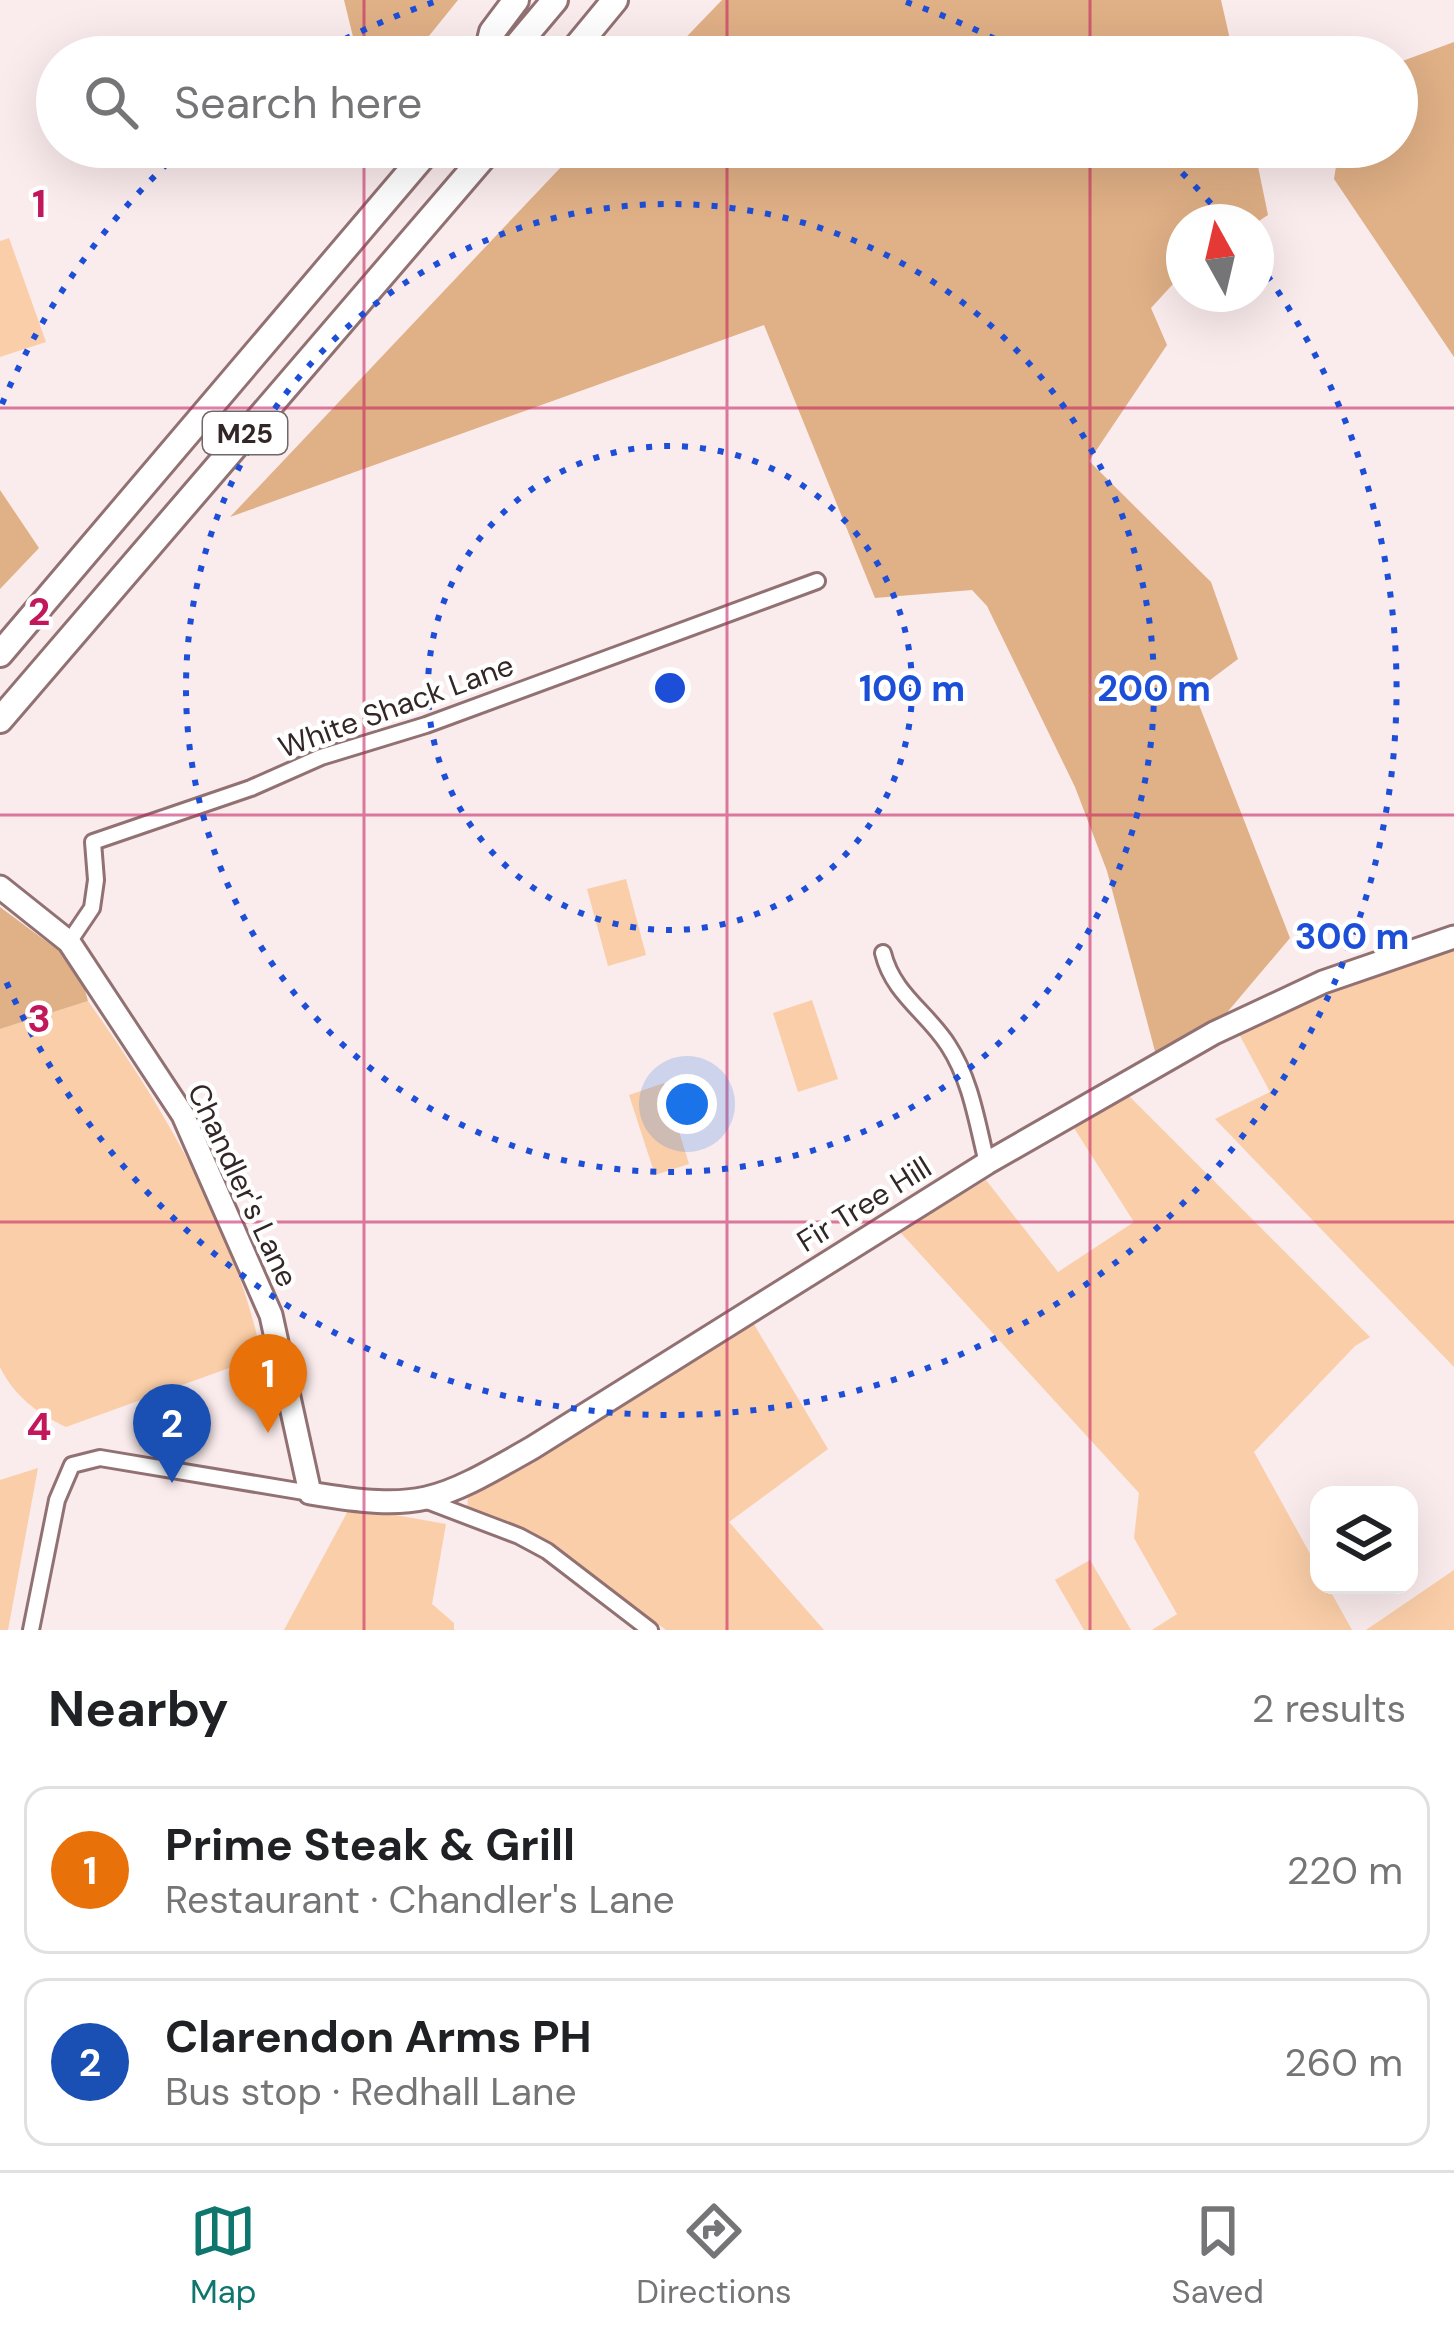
<!DOCTYPE html>
<html lang="en">
<head>
<meta charset="utf-8">
<style>
  :root { --surface:#fff; --page:#f2f2f2; --text:#202124; --muted:#757577; --line:#e0e0e0; --accent:#0f766e }
  body { margin:0; font-family:"DM Sans",sans-serif; background:var(--page); color:var(--text) }
  .controls { position:absolute; right:36px; bottom:36px; display:grid; overflow:hidden; border-radius:24px; box-shadow:0 12px 48px #0002 }
  .controls button { width:108px; height:108px; display:grid; place-items:center; padding:0; border:0; border-bottom:3px solid var(--line); background:var(--surface); color:var(--text); font:60px sans-serif }
  .compass { position:absolute; left:1166px; top:204px; width:108px; height:108px; border-radius:50%; background:var(--surface); box-shadow:0 12px 48px #0002; rotate:352deg }
  .you { position:absolute; left:687px; top:1104px; width:42px; height:42px; margin:-30px; border:9px solid #fff; border-radius:50%; background:#1a73e8; box-shadow:0 0 0 18px #1a73e833 }
  .badge { display:grid; place-items:center; width:78px; height:78px; border-radius:50%; background:var(--accent); color:#fff; font-size:39px; font-weight:700 }
  .pin { position:absolute; translate:-50% -99px; filter:drop-shadow(0 3px 6px #0008) }
  .pin::after { content:''; position:absolute; top:63px; width:42px; height:36px; background:inherit; clip-path:polygon(0 0,100% 0,50% 100%) }
  .list { margin:0; padding:0; list-style:none }
  h2 { display:flex; justify-content:space-between; align-items:center; height:156px; margin:0; padding:0 48px; font-size:51px }
  h2 small { font-size:39px; font-weight:400; color:var(--muted) }
  .list li { display:grid; grid-template-columns:78px 1fr auto; gap:36px; align-items:center; box-sizing:border-box; height:168px; margin:0 24px 24px; padding:0 24px; border:3px solid var(--line); border-radius:24px }
  .list b { display:block; font-size:45px; white-space:nowrap }
  .list p { margin:0; font-size:39px; white-space:nowrap; color:var(--muted) }
  .list em { font-size:39px; font-style:normal; color:var(--muted) }
  .icon { flex:none; width:66px; height:66px; fill:none; stroke:currentColor; stroke-width:2; stroke-linecap:round; stroke-linejoin:round }
  .map { position:relative; flex:none; width:1454px; height:1630px; overflow:hidden }
  .search { position:absolute; background:var(--surface); box-shadow:0 12px 48px #0002; left:36px; right:36px; top:36px; height:132px; display:flex; align-items:center; gap:30px; box-sizing:border-box; padding:0 42px; border-radius:66px; color:var(--muted); font-size:45px }
  .sheet { height:540px; background:var(--surface) }
  nav { display:flex; justify-content:space-around; align-items:center; box-sizing:border-box; height:168px; border-top:3px solid var(--line); background:var(--surface); font-size:33px; color:var(--muted) }
  nav a { display:grid; justify-items:center; gap:6px }
  nav .on { color:var(--accent) }
  .map>svg:first-child { display:block }
  .green { fill:#facea8 }
  .forest { fill:#e0b086 }
  .lines { fill:none; stroke-linecap:round; stroke-linejoin:round }
  .street-casing { stroke:#927173; stroke-width:20 }
  .secondary-casing { stroke:#927173; stroke-width:27 }
  .highway-casing { stroke:#927173; stroke-width:30 }
  .street { stroke:#fff; stroke-width:14 }
  .secondary { stroke:#fff; stroke-width:21 }
  .highway { stroke:#fff; stroke-width:24 }
  .grid { fill:none; stroke:#c2185b; stroke-width:3; stroke-opacity:0.55 }
  .ring { fill:none; stroke:#1d4ed8; stroke-width:6; stroke-dasharray:6 12 }
  .labels { text-anchor:middle; dominant-baseline:central; stroke-width:9; stroke-linejoin:round; paint-order:stroke }
  .shield { fill:#fff; stroke:#706768; stroke-width:3 }
  .shield-label { font-size:27px; font-weight:bold; fill:#332627 }
  .street-label { font-size:30px; fill:#332627; stroke:#fff }
  .grid-label { font-size:39px; text-anchor:middle; font-weight:bold; fill:#c2185b; stroke:#fff; stroke-width:9; stroke-linejoin:round; paint-order:stroke }
  .centre { fill:#1d4ed8; stroke:#fff; stroke-width:6 }
  .ring-label { font-size:36px; text-anchor:middle; font-weight:bold; fill:#1d4ed8; stroke:#fff; stroke-width:9; stroke-linejoin:round; paint-order:stroke }
</style>
</head>
<body>
<div class="map">
<svg width="1454" height="1630" viewBox="0 0 1454 1630">
  <rect width="100%" height="100%" fill="#faebec"/>
  <path class="green" d="M9,238L46,342L0,357V241Z
    M626,879L646,955L608,966L587,889Z
    M1454,944V1367L1215,1119L1270,1092L1239,1034L1304,1001Z
    M812,1000L838,1079L798,1092L773,1013Z
    M88,1001C166,1111 232,1223 262,1356L66,1427C38,1414 13,1395 0,1367V1029Z
    M664,1083L689,1164L655,1175L629,1095Z
    M1129,1096L1370,1337L1355,1346L1254,1452L1319,1570V1585H1327L1352,1630H1152L1177,1614L1134,1538L1139,1493L900,1232L986,1180L1058,1272L1134,1222L1074,1128Z
    M752,1321L828,1449L729,1522L824,1630H666L531,1531L467,1507L469,1491Z
    M38,1468L8,1630H0V1480Z
    M350,1507L446,1524L432,1604L454,1623V1630H284Z
    M1090,1560L1131,1630H1084L1055,1580Z
    M1454,1570V1630H1366Z"/>
  <path class="forest" d="M344,0H458L412,57H358Z
    M722,0H1221L1234,57H667Z
    M1454,42V357L1334,179L1339,147H1397V63Z
    M580,147H1254L1268,215L1256,223L1184,222V272L1151,308L1167,345L1089,461L1211,582L1238,659L1194,692L1290,938L1224,1016L1156,1055L1107,871L1075,787L987,606L972,590L875,598L764,325L230,517Z
    M0,490L39,548L0,589Z
    M0,907L78,965L88,1001L0,1029Z"/>
  <g class="lines">
    <g class="street-casing">
      <path id="street" d="M69,942L92,908L96,880L93,842L251,788L321,757L426,725L817,581
        M883,953C893,994 927,1012 948,1045C971,1080 977,1123 987,1163
        M427,1501L519,1536L547,1551L650,1630
        M31,1630L57,1500L72,1465L100,1458L310,1493"/>
    </g>
    <g class="secondary-casing">
      <path id="secondary" d="M0,887L69,942L183,1115L271,1315L310,1493C421,1512 437,1502 532,1448L987,1163L1214,1033L1323,982L1454,937"/>
    </g>
    <g class="highway-casing">
      <path id="highway" d="M486,57L492,32L516,0
        M507,57L555,0
        M568,57L615,0
        M0,654L431,147
        M0,720L492,147"/>
    </g>
    <use href="#street" class="street"/>
    <use href="#secondary" class="secondary"/>
    <use href="#highway" class="highway"/>
  </g>
  <path class="grid" d="M364,0V57M727,0V57M1090,0V57M364,147V1630M727,147V1630M1090,147V1630M0,408H1454M0,815H1454M0,1222H1454"/>
  <g class="ring">
    <circle cx="670" cy="688" r="242"/>
    <circle cx="670" cy="688" r="484"/>
    <path d="M2 404A726 726 0 0 1 184 148M313 56A726 726 0 0 1 434 2M906 2A726 726 0 0 1 1027 56M1156 148A726 726 0 0 1 1226 221M1257 261A726 726 0 1 1 2 972"/>
  </g>
  <g class="labels">
    <rect class="shield" x="203" y="412" width="84" height="42" rx="9"/>
    <g class="shield-label">
      <text x="245" y="433">M25</text>
    </g>
    <g class="street-label">
      <text transform="translate(396 706) rotate(-20)">White Shack Lane</text>
      <text transform="translate(243 1185) rotate(65)">Chandler's Lane</text>
      <text transform="translate(864 1204) rotate(-32)">Fir Tree Hill</text>
    </g>
  </g>
  <g class="grid-label">
    <text x="39" y="217">1</text>
    <text x="39" y="625">2</text>
    <text x="39" y="1032">3</text>
    <text x="39" y="1440">4</text>
  </g>
  <circle cx="670" cy="688" r="18" class="centre"/>
  <g class="ring-label">
    <text x="912" y="701">100 m</text>
    <text x="1154" y="701">200 m</text>
    <text x="1352" y="949">300 m</text>
  </g>
</svg>
<div class="controls">
<button><svg class="icon" aria-label="layers" viewBox="0 0 24 24"><path d="M12 4l9 5-9 5-9-5zM3 14l9 5 9-5"/></svg></button>
</div>
<svg class="compass" viewBox="-18 -18 36 36"><path d="M0-13l5 13h-10z" fill="#e53935"/><path d="M0 13l5-13h-10z" fill="#757577"/></svg>
<div class="you"></div>
<div class="pin badge" style="left:268px;top:1433px;background:#e8710a">1</div>
<div class="pin badge" style="left:172px;top:1483px;background:#1a4fb4">2</div>
<div class="search"><svg class="icon" aria-label="search" viewBox="0 0 24 24"><circle cx="10" cy="10" r="6"/><path d="M15 15l6 6"/></svg>Search here</div>
</div>
<section class="sheet">
<h2>Nearby<small>2 results</small></h2>
<ul class="list">
<li><span class="badge" style="background:#e8710a">1</span><div><b>Prime Steak &amp; Grill</b><p>Restaurant · Chandler's Lane</p></div><em>220 m</em></li>
<li><span class="badge" style="background:#1a4fb4">2</span><div><b>Clarendon Arms PH</b><p>Bus stop · Redhall Lane</p></div><em>260 m</em></li>
</ul>
</section>
<nav>
<a class="on"><svg class="icon" aria-label="map" viewBox="0 0 24 24"><path d="M3 6l6-2 6 2 6-2v14l-6 2-6-2-6 2zM9 4v14M15 6v14"/></svg>Map</a>
<a><svg class="icon" aria-label="directions" viewBox="0 0 24 24"><path d="M12 3l9 9-9 9-9-9zM9 14v-3h6M13 9l2 2-2 2"/></svg>Directions</a>
<a><svg class="icon" aria-label="saved" viewBox="0 0 24 24"><path d="M7 4h10v16l-5-4-5 4z"/></svg>Saved</a>
</nav>
</body>
</html>
